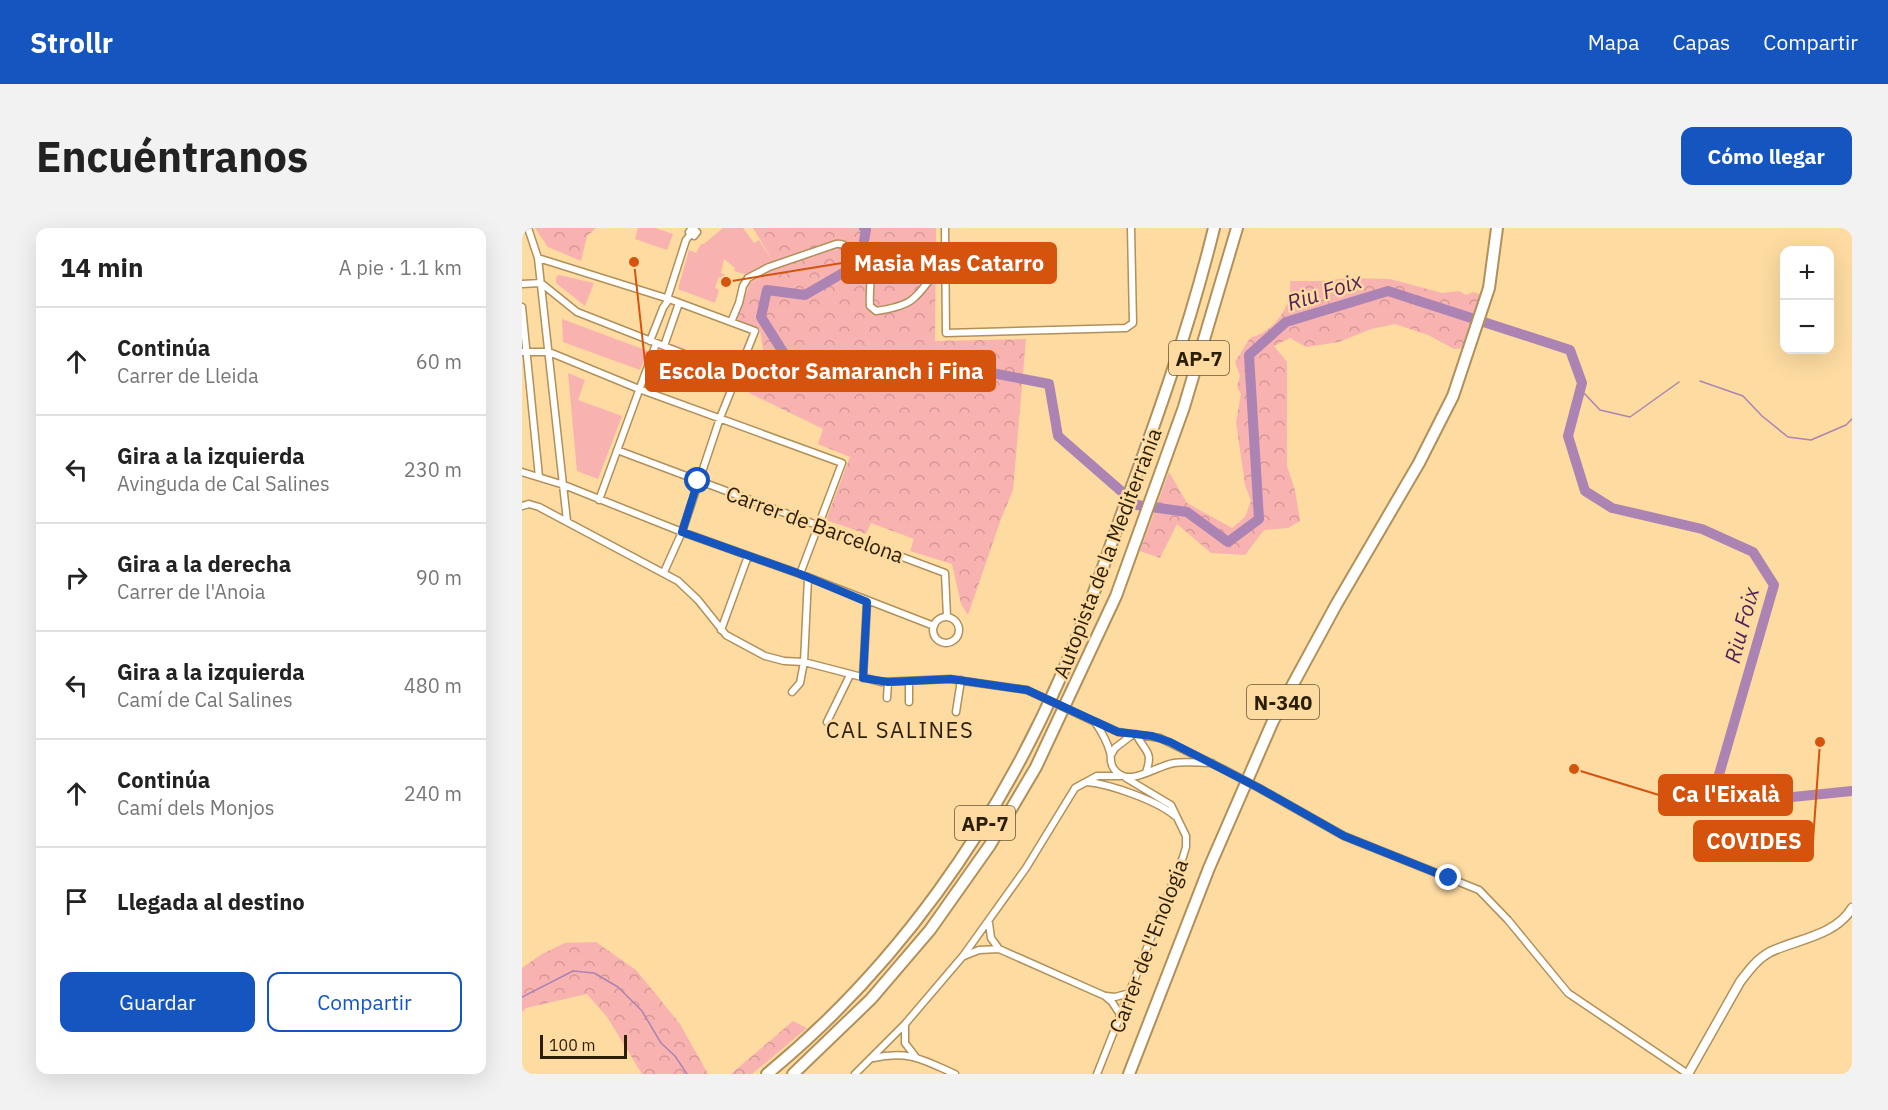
<!DOCTYPE html>
<html lang="es">
<head>
<meta charset="utf-8">
<style>
  :root { --surface:#fff; --page:#f2f2f2; --text:#222; --muted:#767676; --line:#e0e0e0; --accent:#1555c0 }
  body { margin:0; font-family:"IBM Plex Sans",sans-serif; background:var(--page); color:var(--text) }
  .controls { position:absolute; right:18px; top:18px; display:grid; overflow:hidden; border-radius:12px; box-shadow:0 6px 24px #0002 }
  .controls button { width:54px; height:54px; display:grid; place-items:center; padding:0; border:0; border-bottom:2px solid var(--line); background:var(--surface); color:var(--text); font:30px sans-serif }
  .scale { position:absolute; left:18px; bottom:15px; width:87px; box-sizing:border-box; padding-left:6px; border:3px solid #2b1e07; border-top:0; font-size:16px; line-height:21px; white-space:nowrap; color:#2b1e07; -webkit-text-stroke:4px #fddba1; paint-order:stroke }
  .stop { position:absolute; width:18px; height:18px; margin:-14px; border:4px solid #1555c0; border-radius:50%; background:#fff }
  .stop.end { background:#1555c0; border-color:#fff; box-shadow:0 2px 6px #0008 }
  .list { margin:0; padding:0; list-style:none }
  h2 { display:flex; justify-content:space-between; align-items:center; height:78px; margin:0; padding:0 24px; font-size:26px }
  h2 small { font-size:20px; font-weight:400; color:var(--muted) }
  .list li { display:grid; grid-template-columns:39px 1fr auto; gap:18px; align-items:center; box-sizing:border-box; height:108px; padding:0 24px; border-top:2px solid var(--line) }
  .list b { display:block; font-size:22px; white-space:nowrap }
  .list p { margin:0; font-size:20px; white-space:nowrap; color:var(--muted) }
  .list em { font-size:20px; font-style:normal; color:var(--muted) }
  .actions { display:flex; gap:12px; padding:18px 24px }
  .actions a { flex:1; padding:14px 0; border:2px solid var(--accent); border-radius:12px; text-align:center; font-size:21px; color:var(--accent) }
  .actions .main { background:var(--accent); color:#fff }
  .icon { flex:none; width:33px; height:33px; fill:none; stroke:currentColor; stroke-width:2; stroke-linecap:round; stroke-linejoin:round }
  .map { position:relative; flex:none; width:1330px; height:846px; overflow:hidden; border-radius:12px }
  header { display:flex; align-items:center; gap:36px; box-sizing:border-box; height:84px; padding:0 30px; background:var(--accent); color:#fff }
  header strong { font-size:28px }
  nav { display:flex; gap:33px; margin-inline-start:auto; font-size:21px }
  .intro { display:flex; align-items:center; justify-content:space-between; box-sizing:border-box; height:144px; padding:0 36px }
  h1 { margin:0; font-size:42px }
  .button { padding:15px 27px; border-radius:12px; background:var(--accent); color:#fff; font-size:21px; font-weight:700 }
  main { display:flex; gap:36px; padding:0 36px }
  aside { flex:1; background:var(--surface); border-radius:12px; box-shadow:0 6px 24px #0002 }
  .map>svg:first-child { display:block }
  .forest { fill:url(#forest-crowns) }
  .green { fill:#f8b2b0 }
  .lines { fill:none; stroke-linecap:round; stroke-linejoin:round }
  .stream { stroke:#ac84b4; stroke-width:1.5 }
  .river { stroke:#ac84b4; stroke-width:10 }
  .street-casing { stroke:#b19059; stroke-width:9 }
  .secondary-casing { stroke:#b19059; stroke-width:11 }
  .highway-casing { stroke:#b19059; stroke-width:14 }
  .street { stroke:#fff; stroke-width:6 }
  .secondary { stroke:#fff; stroke-width:8 }
  .highway { stroke:#fff; stroke-width:10 }
  .street-bridge-casing { stroke:#b19059; stroke-width:9; stroke-linecap:butt }
  .street-bridge { stroke:#fff; stroke-width:6 }
  .route { stroke:#1555c0; stroke-width:8 }
  .labels { text-anchor:middle; dominant-baseline:central; stroke-width:5; stroke-linejoin:round; paint-order:stroke }
  .shield { fill:#fddba1; stroke:#6a5735; stroke-width:1.5 }
  .shield-label { font-size:20px; font-weight:bold; fill:#2b1e07 }
  .street-label { font-size:21px; fill:#2b1e07; stroke:#fddba1 }
  .water-label { font-size:22px; font-style:italic; fill:#501e5a; stroke:#fddba1 }
  .neighbourhood-label { font-size:22px; letter-spacing:1.5px; fill:#2b1e07; stroke:#fddba1 }
  .leader { fill:none; stroke:#d5530c; stroke-width:2 }
  .callout-dot { fill:#d5530c; stroke:#fddba1; stroke-width:2 }
  .callout { fill:#d5530c; stroke:#d5530c; stroke-width:2 }
  .callout-label { font-size:22px; text-anchor:middle; font-weight:bold; fill:#fff }
</style>
</head>
<body>
<header>
<strong>Strollr</strong>
<nav><a>Mapa</a><a>Capas</a><a>Compartir</a></nav>
</header>
<div class="intro"><h1>Encuéntranos</h1><a class="button">Cómo llegar</a></div>
<main>
<aside>
<h2>14 min<small>A pie · 1.1 km</small></h2>
<ul class="list">
<li><svg class="icon" aria-label="ahead" viewBox="0 0 24 24"><path d="M12 20V5M6 11l6-6 6 6"/></svg><div><b>Continúa</b><p>Carrer de Lleida</p></div><em>60 m</em></li>
<li><svg class="icon" aria-label="left" viewBox="0 0 24 24"><path d="M17 20v-9H6M10 6l-5 5 5 5"/></svg><div><b>Gira a la izquierda</b><p>Avinguda de Cal Salines</p></div><em>230 m</em></li>
<li><svg class="icon" aria-label="right" viewBox="0 0 24 24"><path d="M7 20v-9h11M14 6l5 5-5 5"/></svg><div><b>Gira a la derecha</b><p>Carrer de l'Anoia</p></div><em>90 m</em></li>
<li><svg class="icon" aria-label="left" viewBox="0 0 24 24"><path d="M17 20v-9H6M10 6l-5 5 5 5"/></svg><div><b>Gira a la izquierda</b><p>Camí de Cal Salines</p></div><em>480 m</em></li>
<li><svg class="icon" aria-label="ahead" viewBox="0 0 24 24"><path d="M12 20V5M6 11l6-6 6 6"/></svg><div><b>Continúa</b><p>Camí dels Monjos</p></div><em>240 m</em></li>
<li><svg class="icon" aria-label="arrive" viewBox="0 0 24 24"><path d="M6 21V4h12l-3 4 3 4H6"/></svg><div><b>Llegada al destino</b></div></li>
</ul>
<div class="actions"><a class="main">Guardar</a><a>Compartir</a></div>
</aside>
<div class="map">
<svg width="1330" height="846" viewBox="0 0 1330 846">
  <defs>
    <pattern id="forest-crowns" width="20" height="18" patternUnits="userSpaceOnUse" patternTransform="scale(1.5)"><rect width="20" height="18" fill="#f8b2b0"/><path d="M2 6a3 3 0 1 1 6 0M12 15a3 3 0 1 1 6 0" fill="none" stroke="#d59996"/></pattern>
  </defs>
  <rect width="100%" height="100%" fill="#fddba1"/>
  <path class="forest" d="M13,0H74L65,8L59,33L26,19Z
    M231,0H414L413,113L504,111L491,262L479,291L446,387L439,376L430,336L388,323L392,311L349,295L344,306L304,292L328,229L296,216L301,201L227,165L241,123L238,101L214,92L228,55L253,40L252,35Z
    M827,50L868,51L920,65L937,63L944,67L951,64L958,66L942,120L932,121L906,107L873,96L849,101L817,114L784,119L768,110L752,118L765,134V238L773,262L778,293L766,300L742,302L723,327L689,325L655,296L638,330L618,323L647,244L665,275L710,300L723,289L729,273L723,257L714,194L719,166L715,159L718,148L713,134L728,110C752,104 771,78 768,53H800Z
    M74,714L114,742L158,796L186,846H120L85,789L65,766L4,780L0,784V740L20,726L43,715Z
    M271,793L285,800L230,846H209Z"/>
  <path class="green" d="M116,0H133L151,6L145,22L113,11Z
    M201,0H221L232,15L237,12L252,35L226,47L212,43L213,40L202,31L199,45L204,47L203,51L197,49L193,60L197,62L193,75L156,61L167,22L174,25L179,16H182Z
    M37,47L72,55L63,78L34,55V49Z
    M40,91L126,123L118,142L41,114Z
    M46,145L63,152L56,172L100,188L76,251L55,243Z"/>
  <g class="lines">
    <path class="stream" d="M1178,153L1221,168L1240,188L1266,209L1289,212L1324,197L1330,191
      M1058,161L1078,182L1108,189L1157,154
      M0,769L51,743L72,745L96,759L120,783L139,815L153,828L165,846"/>
    <path class="river" d="M342,0L344,2L338,35L283,67L245,62L239,89L261,124L294,152L465,144L527,156L536,208L615,277L665,284L706,314L737,291L727,127L764,94L866,63L1048,122L1060,155L1046,208L1063,263L1090,280L1180,301L1231,324L1252,357L1194,557L1222,574L1330,563"/>
    <g class="street-casing">
      <path id="street" d="M6,0L16,30L45,293
        M170,0L167,4L172,8L175,4L171,0
        M423,0L424,105L604,100L611,95L609,0
        M16,30L147,71L233,103L198,190L160,304L142,344
        M0,56L19,55L55,84L216,147
        M0,79L17,249
        M209,94L217,75L221,58L226,50L247,39L314,16C321,15 325,19 331,23C357,42 346,50 348,78L354,83C387,78 392,74 411,47L424,45
        M128,113L141,80L147,71L146,68L164,12L168,7
        M142,118L157,75
        M0,124H27L117,161L320,235L278,346
        M95,222L423,345L425,389
        M0,244L42,257L160,304L278,346L412,398
        M77,272L134,116
        M0,278L7,276L17,279L156,353L176,372L204,407L243,428L262,433L282,434L359,454L428,451L505,462
        M411 402a13 13 0 1 1 26 0a13 13 0 1 1-26 0Z
        M199,402L226,328
        M341,450L345,374
        M387,453V474
        M270,464L278,455L282,434L286,350
        M365,470L366,454
        M434,484L439,452
        M305,494L328,447
        M573,494C579,503 585,513 588,524C590,530 587,535 592,541C606,561 633,538 652,535C664,533 678,535 690,535
        M574,494L596,504L638,510L701,541
        M614,506C622,523 632,523 624,544
        M589,527L593,520L610,507
        M565,554C588,556 636,573 653,588
        M737,560L822,608L957,662L986,692L1046,765L1166,846
        M467,695L469,710L477,721
        M442,728L457,722L477,721L583,768L590,774L599,788
        M584,768L593,769L608,765
        M383,797V815L393,828
        M351,830C387,822 401,832 433,846
        M333,846L383,796L441,728L504,640L553,560L575,548H598
        M575,846L661,629L664,619V608L649,577L604,550"/>
    </g>
    <g class="secondary-casing">
      <path id="secondary" d="M1166,846L1218,754C1227,742 1235,731 1248,724C1275,711 1313,708 1330,680"/>
    </g>
    <g class="highway-casing">
      <path id="highway" d="M245,846C374,740 472,601 539,448C562,396 580,342 599,288C634,194 668,98 692,0
        M271,846L349,771L408,702L468,617L514,539L594,368L662,179L715,0
        M607,846L687,640L751,493L814,377L897,235L931,168L967,60L975,0"/>
    </g>
    <use href="#street" class="street"/>
    <use href="#secondary" class="secondary"/>
    <use href="#highway" class="highway"/>
    <g class="street-bridge-casing">
      <path id="street-bridge" d="M505,462L573,494
        M701,541L737,560"/>
    </g>
    <use href="#street-bridge" class="street-bridge"/>
  </g>
  <g class="lines">
    <path class="route" d="M176,253L160,304L278,346L345,374L341,450L366,454L429,451L505,462L596,504L630,508L648,514L737,560L822,608L927,650"/>
  </g>
  <g class="labels">
    <g class="shield">
      <rect x="647" y="113" width="60" height="34" rx="4.5"/>
      <rect x="725" y="457" width="72" height="34" rx="4.5"/>
      <rect x="433" y="578" width="60" height="34" rx="4.5"/>
    </g>
    <g class="shield-label">
      <text x="677" y="130">AP-7</text>
      <text x="761" y="474">N-340</text>
      <text x="463" y="595">AP-7</text>
    </g>
    <g class="street-label">
      <text transform="translate(293 296) rotate(20)">Carrer de Barcelona</text>
      <text transform="translate(585 325) rotate(-69)">Autopista de la Mediterrània</text>
      <text transform="translate(626 718) rotate(-69)">Carrer de l'Enologia</text>
    </g>
    <g class="water-label">
      <text transform="translate(802 63) rotate(-18)">Riu Foix</text>
      <text transform="translate(1219 397) rotate(-75)">Riu Foix</text>
    </g>
    <g class="neighbourhood-label">
      <text x="378" y="501">CAL SALINES</text>
    </g>
  </g>
  <path class="leader" d="M204 54L320 35M112 34L124 143M1052 541L1137 567M1298 514L1291 613"/>
  <g class="callout-dot">
    <circle cx="204" cy="54" r="6"/>
    <circle cx="112" cy="34" r="6"/>
    <circle cx="1052" cy="541" r="6"/>
    <circle cx="1298" cy="514" r="6"/>
  </g>
  <g class="callout">
    <rect x="320" y="15" width="214" height="40" rx="6"/>
    <rect x="124" y="123" width="349" height="40" rx="6"/>
    <rect x="1137" y="547" width="133" height="40" rx="6"/>
    <rect x="1172" y="593" width="119" height="40" rx="6"/>
  </g>
  <g class="callout-label">
    <text x="427" y="43">Masia Mas Catarro</text>
    <text x="299" y="151">Escola Doctor Samaranch i Fina</text>
    <text x="1204" y="574">Ca l'Eixalà</text>
    <text x="1232" y="621">COVIDES</text>
  </g>
</svg>
<div class="controls">
<button>+</button>
<button>−</button>
</div>
<div class="scale">100 m</div>
<div class="stop" style="left:176px;top:253px"></div>
<div class="stop end" style="left:927px;top:650px"></div>
</div>
</main>
</body>
</html>
